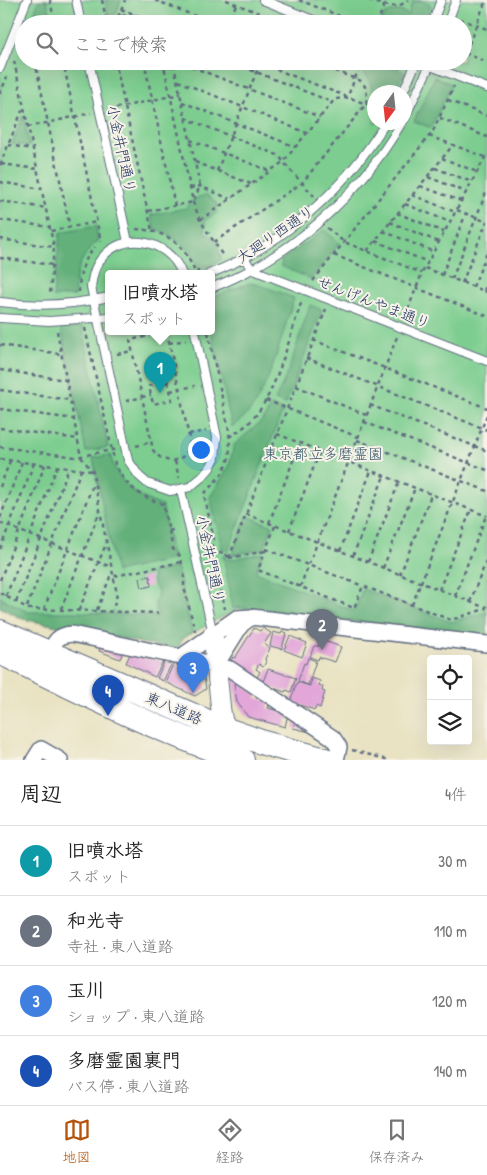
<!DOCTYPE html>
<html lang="ja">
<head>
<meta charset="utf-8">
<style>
  :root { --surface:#fff; --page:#f2f2f2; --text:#222; --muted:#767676; --line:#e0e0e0; --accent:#b45309 }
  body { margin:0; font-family:"Patrick Hand","Klee One",sans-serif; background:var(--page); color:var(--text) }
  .controls { position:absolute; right:15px; bottom:15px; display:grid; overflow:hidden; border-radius:5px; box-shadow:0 5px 20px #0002 }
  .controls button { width:45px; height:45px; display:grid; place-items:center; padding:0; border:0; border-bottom:1px solid var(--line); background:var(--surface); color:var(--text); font:25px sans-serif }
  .compass { position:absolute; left:367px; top:85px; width:45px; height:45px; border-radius:50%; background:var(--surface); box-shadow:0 5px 20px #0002; rotate:195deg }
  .you { position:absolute; left:200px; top:449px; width:18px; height:18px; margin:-12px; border:4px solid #fff; border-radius:50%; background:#1a73e8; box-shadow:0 0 0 8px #1a73e833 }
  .badge { display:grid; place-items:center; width:32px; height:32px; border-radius:50%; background:var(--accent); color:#fff; font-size:16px; font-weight:700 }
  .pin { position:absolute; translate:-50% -41px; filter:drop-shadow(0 1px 2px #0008) }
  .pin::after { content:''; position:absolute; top:26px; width:18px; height:15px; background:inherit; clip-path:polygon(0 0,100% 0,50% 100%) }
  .popup { position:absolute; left:105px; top:270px; width:110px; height:65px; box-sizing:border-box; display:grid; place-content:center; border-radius:5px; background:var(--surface); filter:drop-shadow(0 1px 4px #0005); font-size:16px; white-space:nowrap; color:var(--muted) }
  .popup b { font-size:19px; color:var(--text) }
  .popup::after { content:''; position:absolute; left:50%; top:100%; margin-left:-10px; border:10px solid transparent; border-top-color:var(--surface) }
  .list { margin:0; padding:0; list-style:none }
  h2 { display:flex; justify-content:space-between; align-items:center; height:65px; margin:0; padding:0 20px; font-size:21px }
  h2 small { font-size:16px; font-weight:400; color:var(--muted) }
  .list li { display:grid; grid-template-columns:32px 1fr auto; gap:15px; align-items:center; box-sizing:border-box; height:70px; padding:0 20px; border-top:1px solid var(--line) }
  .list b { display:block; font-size:19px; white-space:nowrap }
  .list p { margin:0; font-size:16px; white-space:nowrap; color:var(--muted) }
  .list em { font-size:16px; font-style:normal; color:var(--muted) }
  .icon { flex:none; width:28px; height:28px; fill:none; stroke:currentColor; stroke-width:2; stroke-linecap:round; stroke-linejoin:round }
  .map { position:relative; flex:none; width:487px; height:760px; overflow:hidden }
  .search { position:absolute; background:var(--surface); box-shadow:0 5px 20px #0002; left:15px; right:15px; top:15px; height:55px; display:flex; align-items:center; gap:12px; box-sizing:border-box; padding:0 18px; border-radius:28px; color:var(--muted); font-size:19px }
  .sheet { height:345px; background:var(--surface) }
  nav { display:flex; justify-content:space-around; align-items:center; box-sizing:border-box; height:70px; border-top:1px solid var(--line); background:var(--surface); font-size:14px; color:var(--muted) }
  nav a { display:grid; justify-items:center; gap:2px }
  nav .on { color:var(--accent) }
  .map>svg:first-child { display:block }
  .green { fill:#7bcd8f; stroke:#4b7e76; fill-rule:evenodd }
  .forest { fill:#64b07a; stroke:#40706c }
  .building { fill:#e2a6d9 }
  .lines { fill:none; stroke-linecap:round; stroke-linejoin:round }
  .service-casing { stroke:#636e81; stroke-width:10 }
  .minor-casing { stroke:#636e81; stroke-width:18 }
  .tertiary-casing { stroke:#636e81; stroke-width:21 }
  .primary-casing { stroke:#636e81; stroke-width:26 }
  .path { stroke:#636e81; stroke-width:2.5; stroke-dasharray:4 4; stroke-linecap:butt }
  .service { stroke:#fff; stroke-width:8 }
  .minor { stroke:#fff; stroke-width:15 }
  .tertiary { stroke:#fff; stroke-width:19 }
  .primary { stroke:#fff; stroke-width:24 }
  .labels { text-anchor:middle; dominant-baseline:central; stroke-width:4; stroke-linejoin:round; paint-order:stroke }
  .street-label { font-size:15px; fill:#1b2f5e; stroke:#f7f3e8 }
  .park-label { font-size:15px; fill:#33566a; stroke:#f7f3e8 }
</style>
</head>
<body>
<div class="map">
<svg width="487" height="760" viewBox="0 0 487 760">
  <rect width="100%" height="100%" fill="#f7f3e8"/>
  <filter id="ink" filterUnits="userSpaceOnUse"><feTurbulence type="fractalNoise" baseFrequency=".02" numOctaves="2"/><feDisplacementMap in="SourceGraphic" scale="10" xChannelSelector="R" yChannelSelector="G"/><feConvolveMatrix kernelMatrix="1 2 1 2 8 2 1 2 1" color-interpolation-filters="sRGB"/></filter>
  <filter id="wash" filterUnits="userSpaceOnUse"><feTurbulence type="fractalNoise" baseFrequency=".0096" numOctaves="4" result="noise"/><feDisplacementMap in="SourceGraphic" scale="20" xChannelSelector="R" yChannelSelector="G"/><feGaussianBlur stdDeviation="1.12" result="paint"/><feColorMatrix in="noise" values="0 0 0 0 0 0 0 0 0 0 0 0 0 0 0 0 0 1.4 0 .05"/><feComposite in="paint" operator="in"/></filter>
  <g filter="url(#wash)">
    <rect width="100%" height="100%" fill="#e9e3c3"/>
    <path class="green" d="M0,0H487V638L237,609L183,638L177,650L23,619L0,607ZM24,24H463V61H24ZM374,92H404V122H374ZM109,274H211V332H109Z"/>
    <path class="forest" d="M39,0H47L52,24H30Z
      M105,0H121L116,14L108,15Z
      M421,1L431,5L423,24H380L384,15C394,10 399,9 409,15L410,7L413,2Z
      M365,61H376L404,72L394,92H374V104L371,103C373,90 372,79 361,71Z
      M435,77L452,84L431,128L414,121Z
      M23,116L30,146L12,144Z
      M207,195L217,204L216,213L205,220V233C218,238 219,246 221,260L198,270C191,248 175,236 154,228L151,215L186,208C191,199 197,197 207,195Z
      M96,226L98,240C82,255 73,273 75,296L53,297L60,233Z
      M324,230L340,243L311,279L281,266L282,260Z
      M249,283L260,285L294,298C283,331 271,384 250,411C245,417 238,422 232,427L211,331V298Z
      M310,305L322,310L286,404L275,400L288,372Z
      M82,326L108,447L86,452L61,327Z
      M271,406L283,410L228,552L225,549H222L210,497L229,467L234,445L263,420Z
      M110,455C119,484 134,496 162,506L173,559L116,572L93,458Z
      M247,516L273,526L264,549L232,555Z
      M263,553L256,572L354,611L363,589L451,622L487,612V636L237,607L233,609L223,555H224L228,560Z
      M177,567L192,633L183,638L177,650L23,619L0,607V597L28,612H78L157,616L155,603L158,592L153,583L152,572Z"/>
    <g id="blocks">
      <path class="building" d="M150,576L151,586L142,588L140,578Z
        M254,628L260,631L263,628L271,633L264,644L270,648L265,659L266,662L263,667L259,664L256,669L260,672L256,679L229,664L233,657L235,658Z
        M273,632L281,634L282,632L286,633L282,649L270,646Z
        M320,634L325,636L324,641L341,647L335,662L319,657L318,660L310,657L314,646H319L320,643L317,641Z
        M290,636L307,643L302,657L284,650Z
        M100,647L123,652L120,659L99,651Z
        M130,654L163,661L155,677L126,663Z
        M308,658L316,661L308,685L298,681L304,663L306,664Z
        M165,660L172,663L163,681L157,678Z
        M174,663L204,677L206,689L195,696L165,682Z
        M268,669L296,678L291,692L286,690L285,692L262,684Z
        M233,677L257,695L256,698L270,701L268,708L288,714L285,727L248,717L237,702Z
        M312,678L320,681L319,685L323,687L322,691L325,692L320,708L316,706L315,710L290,702L297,682L310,686Z
        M297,716L314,728L310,732L293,728Z"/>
    </g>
  </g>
  <g filter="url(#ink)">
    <use href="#blocks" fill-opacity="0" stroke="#636e81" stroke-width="1"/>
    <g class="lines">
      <g class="service-casing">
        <path id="service" d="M76,0L81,24
          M263,0L323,24
          M432,24L441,0
          M447,24L456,0
          M89,61L128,242
          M418,61L487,88
          M0,68L27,0
          M403,92L417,61
          M404,119L431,63
          M244,257L251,269L487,361
          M182,274C168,236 115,229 96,267C93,273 92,280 91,287L128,460L139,476L147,483L170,491L190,487L202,477L210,468L215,458L217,437L195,332
          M209,274C282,246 346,188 386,122
          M211,288C291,257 359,196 402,122
          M0,302C37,307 73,305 109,297
          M0,318L49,321L109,317
          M181,490L213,634"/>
      </g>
      <g class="minor-casing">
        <path id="minor" d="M50,654C54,641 58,635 72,634L199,661L230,669L333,738L339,747L336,760
          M181,657L237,618L251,617L487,644
          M216,665L241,625L250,618
          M34,760L41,749L60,760"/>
      </g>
      <g class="tertiary-casing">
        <path id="tertiary" d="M213,634L221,711L226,739"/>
      </g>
      <g class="primary-casing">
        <path id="primary" d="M0,632L224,729L264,743L325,760
          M0,652C79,691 158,731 242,760"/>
      </g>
      <path class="path" d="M50,0L55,24
        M102,0L107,24
        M155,0L215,24
        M226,0L287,24
        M299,0L360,24
        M369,0C383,5 396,11 408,0
        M121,9L159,24
        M134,14L136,24
        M118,17L125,0
        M106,19L132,14
        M460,19L487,29
        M229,24L236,4
        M377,24L386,0
        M465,53L487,62
        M463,59L486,0
        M14,61L54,247L50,294
        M35,61L70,228
        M63,61L101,242
        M115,61L152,231
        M144,61L175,206
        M163,61L193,202L200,220L223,256
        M177,61L320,117
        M228,61L332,102
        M254,61L374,107
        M382,61L402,69
        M178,81L307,133
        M0,94L7,77
        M448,100L487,116
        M182,102L296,147
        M108,110L180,94
        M185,118L280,156L283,162L314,196
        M440,118L487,137
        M28,127L91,113
        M429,136L485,157
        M190,140L270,171
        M8,145L33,149
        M442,158L477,172
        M195,162L251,184
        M1,164L38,169
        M0,165L24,106
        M435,168L472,182
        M217,171L260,63
        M428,177L466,192
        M0,182L42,189
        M420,186L461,201
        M190,188L200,186L230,199
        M412,195L455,212
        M0,201L46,208
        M405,204L450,222
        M457,210L487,222
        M148,211L193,202L200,186L173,61
        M397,213L444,232
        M0,220L50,227
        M200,220L283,162L335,99L347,98L362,61
        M390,222L439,242
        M327,228L344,242L422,273
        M136,229C167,231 183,243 195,272L199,271
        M51,231L97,222
        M383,231L434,252
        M0,239L54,247
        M375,241L428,262
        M214,242L302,183L366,104C367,94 368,89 361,81L310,61
        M367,251L453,145
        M334,255L487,316
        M0,258L53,265
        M425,268L487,292
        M442,275L466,213
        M452,279L487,190
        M313,281L433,131L454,86
        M462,283L487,221
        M473,287L487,253
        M484,291L487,283
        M79,292C79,275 83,260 95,247
        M405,317L422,273L487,154
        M85,328L115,464C125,486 141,497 163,504L173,549L180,556L183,568
        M57,331L81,457L93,472L94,481L117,594L113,610
        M167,332L190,442C188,463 164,467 153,450L130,340Z
        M208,332L229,430L230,448L229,458L222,474L204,494L214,540L211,551L213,561
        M313,340L487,408
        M169,343L186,340
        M0,345L61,354
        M117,354L132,351
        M306,358L487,430
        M0,370L66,380
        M168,382L172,400L153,404L149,386Z
        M296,386L366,415
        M0,390L70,400
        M170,391L195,386
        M266,400L358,437
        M126,401L151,395
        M370,405L487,451
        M0,409L74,419
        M364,422L487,470
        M0,428L78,439
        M189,434L206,431
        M277,434L487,516
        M229,437C238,432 249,424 256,415C277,389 291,333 302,300
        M357,440L487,491
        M136,446L151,442
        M0,447L76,457L117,449
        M0,459L91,471
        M175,461L179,478
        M0,487L10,461
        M246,514L486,608
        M0,518L22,462
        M0,523L111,567
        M269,523L300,443
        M203,524L210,523
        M275,526L258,570L354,608L363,586L451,620L485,609L487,605
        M169,531L176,529
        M289,531L320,451
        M0,549L34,463
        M266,549L363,586
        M340,551L371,471
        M211,555L224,552L229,558
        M353,556L384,476
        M229,558L326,309
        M229,558L266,551
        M368,562L399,482
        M214,568L217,572L225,609
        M383,568L415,488
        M184,574V587L195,631
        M400,575L431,495
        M0,580L45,465
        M300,587L397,337
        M439,590L471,510
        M0,593L29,609L158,613
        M6,596L57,467
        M455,596L486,516
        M16,602L69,468
        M470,602L487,559
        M412,605L487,415
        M27,607L81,470
        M44,609L94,482
        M61,609L100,511
        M79,610L106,544
        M97,610L110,577L181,562
        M352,750L389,760"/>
      <use href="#service" class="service"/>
      <use href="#minor" class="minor"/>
      <use href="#tertiary" class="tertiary"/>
      <use href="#primary" class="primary"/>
    </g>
  </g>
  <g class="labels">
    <g class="street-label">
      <text transform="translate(122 149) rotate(78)">小金井門通り</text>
      <text transform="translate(275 234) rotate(-34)">大廻り西通り</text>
      <text transform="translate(374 302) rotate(21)">せんげんやま通り</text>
      <text transform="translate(211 559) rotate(78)">小金井門通り</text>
      <text transform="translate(174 708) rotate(23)">東八道路</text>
    </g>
    <g class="park-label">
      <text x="323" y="453">東京都立多磨霊園</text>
    </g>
  </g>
</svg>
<div class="controls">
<button><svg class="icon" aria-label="locate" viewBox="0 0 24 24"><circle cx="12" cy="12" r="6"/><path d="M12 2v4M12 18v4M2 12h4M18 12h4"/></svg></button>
<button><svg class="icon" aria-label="layers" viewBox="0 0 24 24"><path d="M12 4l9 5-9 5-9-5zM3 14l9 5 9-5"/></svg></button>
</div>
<svg class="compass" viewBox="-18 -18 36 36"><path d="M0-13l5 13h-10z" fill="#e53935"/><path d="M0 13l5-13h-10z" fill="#767676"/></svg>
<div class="you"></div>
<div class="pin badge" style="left:160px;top:393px;background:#0f9aa8">1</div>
<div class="popup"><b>旧噴水塔</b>スポット</div>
<div class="pin badge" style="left:322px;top:650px;background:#6b7280">2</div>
<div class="pin badge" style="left:193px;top:693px;background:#3f7fe0">3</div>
<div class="pin badge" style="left:108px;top:716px;background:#1a4fb4">4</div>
<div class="search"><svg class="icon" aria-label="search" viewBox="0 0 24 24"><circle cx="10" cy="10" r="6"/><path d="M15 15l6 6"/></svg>ここで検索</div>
</div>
<section class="sheet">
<h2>周辺<small>4件</small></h2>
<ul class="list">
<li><span class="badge" style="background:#0f9aa8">1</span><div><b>旧噴水塔</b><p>スポット</p></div><em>30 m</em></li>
<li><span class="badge" style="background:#6b7280">2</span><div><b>和光寺</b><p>寺社 · 東八道路</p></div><em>110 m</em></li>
<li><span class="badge" style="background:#3f7fe0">3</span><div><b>玉川</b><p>ショップ · 東八道路</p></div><em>120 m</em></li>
<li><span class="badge" style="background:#1a4fb4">4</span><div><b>多磨霊園裏門</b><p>バス停 · 東八道路</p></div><em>140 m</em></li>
</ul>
</section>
<nav>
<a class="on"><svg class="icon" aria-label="map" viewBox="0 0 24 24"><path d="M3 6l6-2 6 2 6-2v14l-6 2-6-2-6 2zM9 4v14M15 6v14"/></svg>地図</a>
<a><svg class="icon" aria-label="directions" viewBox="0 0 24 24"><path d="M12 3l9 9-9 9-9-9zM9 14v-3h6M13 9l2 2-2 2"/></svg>経路</a>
<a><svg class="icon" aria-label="saved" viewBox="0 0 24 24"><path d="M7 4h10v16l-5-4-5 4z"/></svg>保存済み</a>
</nav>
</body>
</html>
